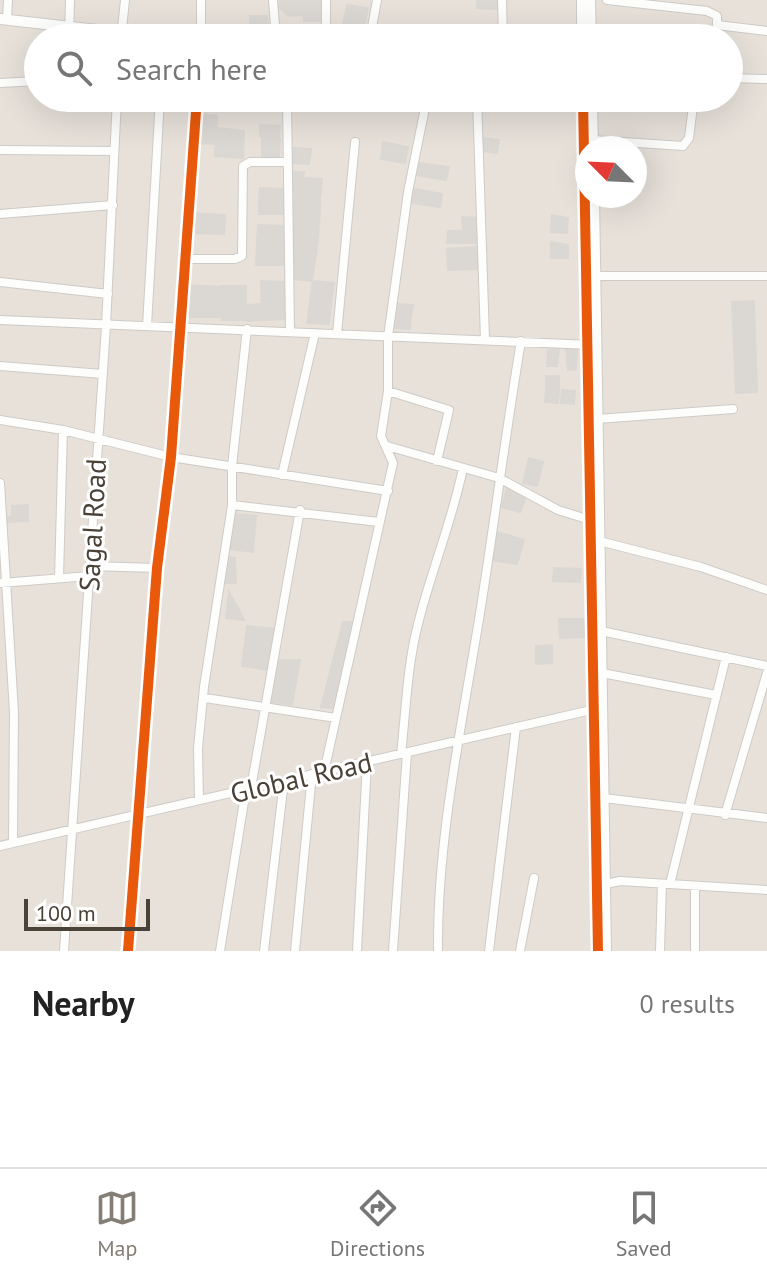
<!DOCTYPE html>
<html lang="en">
<head>
<meta charset="utf-8">
<style>
  :root { --surface:#fff; --page:#f2f2f2; --text:#222; --muted:#767676; --line:#e0e0e0; --accent:#857e77 }
  body { margin:0; font-family:"PT Sans",sans-serif; background:var(--page); color:var(--text) }
  .compass { position:absolute; left:575px; top:136px; width:72px; height:72px; border-radius:50%; background:var(--surface); box-shadow:0 8px 32px #0002; rotate:294deg }
  .scale { position:absolute; left:24px; bottom:20px; width:126px; box-sizing:border-box; padding-left:8px; border:4px solid #4a4137; border-top:0; font-size:22px; line-height:28px; white-space:nowrap; color:#4a4137; -webkit-text-stroke:6px #fff; paint-order:stroke }
  .list { margin:0; padding:0; list-style:none }
  h2 { display:flex; justify-content:space-between; align-items:center; height:104px; margin:0; padding:0 32px; font-size:34px }
  h2 small { font-size:26px; font-weight:400; color:var(--muted) }
  .icon { flex:none; width:44px; height:44px; fill:none; stroke:currentColor; stroke-width:2; stroke-linecap:round; stroke-linejoin:round }
  .map { position:relative; flex:none; width:767px; height:951px; overflow:hidden }
  .search { position:absolute; background:var(--surface); box-shadow:0 8px 32px #0002; left:24px; right:24px; top:24px; height:88px; display:flex; align-items:center; gap:20px; box-sizing:border-box; padding:0 28px; border-radius:44px; color:var(--muted); font-size:30px }
  .sheet { height:216px; background:var(--surface) }
  nav { display:flex; justify-content:space-around; align-items:center; box-sizing:border-box; height:112px; border-top:2px solid var(--line); background:var(--surface); font-size:22px; color:var(--muted) }
  nav a { display:grid; justify-items:center; gap:4px }
  nav .on { color:var(--accent) }
  .map>svg:first-child { display:block }
  .residential { fill:#e7e1da; fill-rule:evenodd }
  .building { fill:#dbd7d3; stroke:#dbd7d2; stroke-width:2 }
  .lines { fill:none; stroke-linecap:round; stroke-linejoin:round }
  .minor-casing { stroke:#cecbc7; stroke-width:10 }
  .tertiary-casing { stroke:#cecbc7; stroke-width:12 }
  .minor { stroke:#fdfdfc; stroke-width:8 }
  .tertiary { stroke:#fdfdfc; stroke-width:10 }
  .cycleway-casing { stroke:#fff; stroke-width:15 }
  .cycleway { stroke:#e8590c; stroke-width:10 }
  .labels { text-anchor:middle; dominant-baseline:central; stroke-width:6; stroke-linejoin:round; paint-order:stroke }
  .street-label { font-size:28px; fill:#4a4137; stroke:#fff }
</style>
</head>
<body>
<div class="map">
<svg width="767" height="951" viewBox="0 0 767 951">
  <rect width="100%" height="100%" fill="#f2f0ed"/>
  <path class="residential" d="M0,0H767V951H0ZM38,38H729V98H38ZM587,148H635V196H587Z"/>
  <path class="building" d="M301,0L302,15L289,16L280,8V1Z
    M303,0H321L322,21H304Z
    M477,0H497V9L477,8Z
    M347,5L368,8L362,35L342,31Z
    M250,16H267L268,30H263V35H250Z
    M199,114L217,116L215,144L197,143Z
    M260,125L280,126L279,137L260,136Z
    M217,128L244,131L243,158L215,156Z
    M262,137L280,139L279,157L262,156Z
    M482,138L499,140L497,153L480,151Z
    M383,142L408,147L405,163L381,159Z
    M291,148L311,149L309,164L290,163Z
    M419,163L449,167L446,180L416,175Z
    M294,172H304L303,178L322,179L321,193L294,192Z
    M260,188L283,189V200H259Z
    M415,189L442,194L440,207L412,203Z
    M295,193L320,194V211H293Z
    M259,200L285,201V214H259Z
    M293,211H320L318,238L293,237Z
    M192,213L225,215L224,234L191,233Z
    M552,215L568,218L567,233L551,232Z
    M462,217L478,218L477,231H463Z
    M258,225L284,226L283,240H257Z
    M448,231H477L476,243H447Z
    M293,237L318,238L316,254L293,253Z
    M257,240H283V265H256Z
    M551,242L568,245V258H551Z
    M477,247V269L448,270L447,249Z
    M293,253L316,254L312,281L293,279Z
    M261,281L285,282L284,319L262,320Z
    M313,281L334,283L331,304L310,301Z
    M186,285L219,287L220,317H183Z
    M221,286H246V320H222Z
    M310,301L331,304L329,324L307,323Z
    M754,301L757,392L736,393L732,302Z
    M261,304L260,320L248,321V305Z
    M398,304L413,305L411,317L397,316Z
    M397,316L411,317L410,329L395,328Z
    M566,348H577L576,369L568,370Z
    M559,349L557,366H547L548,350Z
    M546,376H559V389H546Z
    M546,390H559L558,403L545,402Z
    M562,390L575,391L574,404L561,403Z
    M529,458L543,462L537,486L523,483Z
    M507,488L526,497L520,512L502,507Z
    M28,505V521L6,522L5,517H12V506Z
    M234,514L256,516L253,552L228,549Z
    M497,532L524,540L517,564L491,560Z
    M227,557L235,558L236,583H225Z
    M554,568L581,569L580,582L553,581Z
    M229,592L240,612L244,620L226,618Z
    M559,619H584V637L560,638Z
    M343,622H354L334,708L321,707Z
    M247,626L277,629L270,670L242,666Z
    M552,645V663L536,664V646Z
    M278,660H300L292,704L271,702Z"/>
  <g class="lines">
    <g class="minor-casing">
      <path id="minor" d="M201,0V38
        M273,0L276,38
        M502,0L503,38
        M607,0L707,11L717,16V25L767,31
        M7,19L8,0
        M69,38L70,0
        M121,38L125,0
        M326,38V0
        M370,38L377,0
        M714,38L717,25
        M729,78L767,79
        M0,83L38,81
        M287,98L290,332
        M477,98L485,339
        M593,140L683,146L689,138L694,98
        M0,150L114,151
        M0,214L113,205
        M185,259H235L242,256L243,166L250,162H286
        M595,276H767
        M0,282L108,294
        M0,320L592,345
        M147,326L160,98
        M337,334L355,142
        M0,366L103,374
        M388,391L449,410L437,461
        M597,419L733,409
        M0,420L63,430L171,457L388,491
        M387,446L499,478L558,510L590,520
        M282,475L315,333
        M0,483L14,712L13,843
        M232,505L379,522
        M599,541L701,567L767,590
        M89,566L157,568
        M59,578L63,430
        M1,583L89,576
        M601,631L767,666
        M602,673L716,695
        M205,698L336,718
        M401,754C406,710 407,667 418,624C431,571 452,522 463,468
        M324,772L393,463L381,436L388,391V337L408,192L427,98
        M251,788L300,510
        M604,798L767,818
        M199,800L198,748L204,687L232,505V466L247,329
        M725,815L767,673
        M0,846L600,708
        M670,884L726,657
        M601,885L620,881L767,890
        M695,887V951
        M64,951L106,326L117,98
        M128,951L157,568L171,457L197,98
        M220,951L246,789
        M264,951L284,781
        M295,951L312,774
        M357,951L367,762
        M393,951L407,753
        M438,951C437,831 465,712 483,594C496,510 507,425 521,341
        M489,951L516,727
        M520,951L534,878
        M660,951L662,884"/>
    </g>
    <g class="tertiary-casing">
      <path id="tertiary" d="M582,0V38
        M590,0L591,38
        M0,19L169,38
        M583,98L598,951
        M592,98L593,148
        M594,196L606,951"/>
    </g>
    <use href="#minor" class="minor"/>
    <use href="#tertiary" class="tertiary"/>
    <g class="cycleway-casing">
      <path id="cycleway" d="M583,98L598,951
        M128,951L157,568L171,457L197,98"/>
    </g>
    <use href="#cycleway" class="cycleway"/>
  </g>
  <g class="labels">
    <g class="street-label">
      <text transform="translate(92 525) rotate(-87)">Sagal Road</text>
      <text transform="translate(301 777) rotate(-13)">Global Road</text>
    </g>
  </g>
</svg>
<svg class="compass" viewBox="-18 -18 36 36"><path d="M0-13l5 13h-10z" fill="#e53935"/><path d="M0 13l5-13h-10z" fill="#767676"/></svg>
<div class="scale">100 m</div>
<div class="search"><svg class="icon" aria-label="search" viewBox="0 0 24 24"><circle cx="10" cy="10" r="6"/><path d="M15 15l6 6"/></svg>Search here</div>
</div>
<section class="sheet">
<h2>Nearby<small>0 results</small></h2>
<ul class="list">
</ul>
</section>
<nav>
<a class="on"><svg class="icon" aria-label="map" viewBox="0 0 24 24"><path d="M3 6l6-2 6 2 6-2v14l-6 2-6-2-6 2zM9 4v14M15 6v14"/></svg>Map</a>
<a><svg class="icon" aria-label="directions" viewBox="0 0 24 24"><path d="M12 3l9 9-9 9-9-9zM9 14v-3h6M13 9l2 2-2 2"/></svg>Directions</a>
<a><svg class="icon" aria-label="saved" viewBox="0 0 24 24"><path d="M7 4h10v16l-5-4-5 4z"/></svg>Saved</a>
</nav>
</body>
</html>
